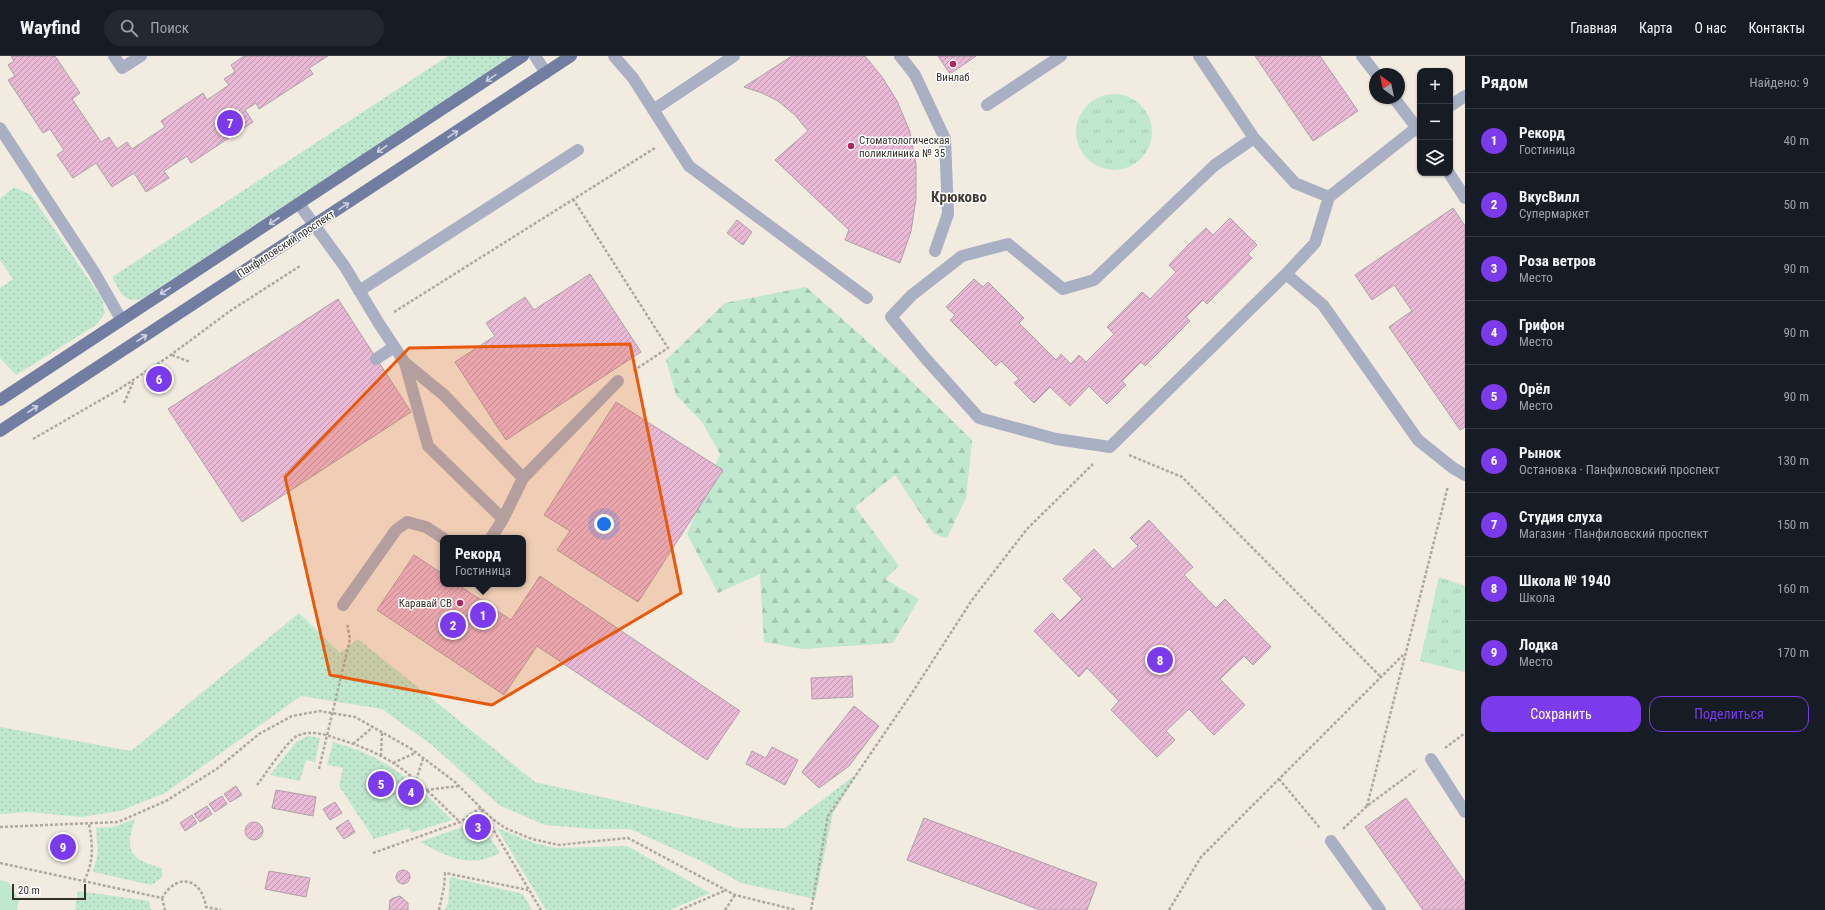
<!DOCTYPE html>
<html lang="ru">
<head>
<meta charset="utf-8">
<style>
  :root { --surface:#171b24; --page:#242831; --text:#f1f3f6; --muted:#9ea1a6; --line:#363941; --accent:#7c3aed }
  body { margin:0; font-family:"Roboto Condensed",sans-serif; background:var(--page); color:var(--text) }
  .controls { position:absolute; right:12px; top:12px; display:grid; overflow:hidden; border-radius:8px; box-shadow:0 1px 3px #0004 }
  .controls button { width:36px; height:36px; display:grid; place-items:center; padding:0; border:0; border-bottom:1px solid var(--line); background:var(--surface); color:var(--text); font:20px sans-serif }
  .compass { position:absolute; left:1369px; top:12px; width:36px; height:36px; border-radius:50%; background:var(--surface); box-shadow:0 1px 3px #0004; rotate:327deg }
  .scale { position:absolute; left:12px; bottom:10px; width:74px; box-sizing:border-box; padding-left:4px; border:2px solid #34312d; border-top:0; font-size:11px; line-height:14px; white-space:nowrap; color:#34312d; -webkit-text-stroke:3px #fff; paint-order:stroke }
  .you { position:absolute; left:604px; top:468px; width:14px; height:14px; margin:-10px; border:3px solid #fff; border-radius:50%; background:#1a73e8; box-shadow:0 0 0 6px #1a73e833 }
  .badge { display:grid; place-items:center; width:26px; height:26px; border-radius:50%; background:var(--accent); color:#fff; font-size:13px; font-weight:700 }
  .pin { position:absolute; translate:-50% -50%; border:2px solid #fff; box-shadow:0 1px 4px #0006 }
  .popup { position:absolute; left:440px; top:479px; width:86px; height:52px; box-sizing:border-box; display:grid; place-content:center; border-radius:8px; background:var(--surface); filter:drop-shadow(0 1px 3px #0005); font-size:13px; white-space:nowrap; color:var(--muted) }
  .popup b { font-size:15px; color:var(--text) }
  .popup::after { content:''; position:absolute; left:50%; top:100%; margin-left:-8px; border:8px solid transparent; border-top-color:var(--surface) }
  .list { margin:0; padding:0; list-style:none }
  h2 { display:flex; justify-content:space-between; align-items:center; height:52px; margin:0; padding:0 16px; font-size:17px }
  h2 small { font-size:13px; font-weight:400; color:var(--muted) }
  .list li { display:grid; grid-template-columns:26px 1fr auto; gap:12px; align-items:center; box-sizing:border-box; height:64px; padding:0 16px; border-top:1px solid var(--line) }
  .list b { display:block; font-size:15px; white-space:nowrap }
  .list p { margin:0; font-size:13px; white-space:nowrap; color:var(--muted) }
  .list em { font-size:13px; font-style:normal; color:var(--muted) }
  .actions { display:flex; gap:8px; padding:12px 16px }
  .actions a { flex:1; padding:9px 0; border:1px solid var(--accent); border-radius:12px; text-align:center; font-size:14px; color:var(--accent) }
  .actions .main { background:var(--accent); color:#fff }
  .icon { flex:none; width:22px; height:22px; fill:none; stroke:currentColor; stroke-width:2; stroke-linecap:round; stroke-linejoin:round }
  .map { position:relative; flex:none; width:1465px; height:854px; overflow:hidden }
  header { display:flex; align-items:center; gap:24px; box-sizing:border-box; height:56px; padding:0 20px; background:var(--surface); border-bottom:1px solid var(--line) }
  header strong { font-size:19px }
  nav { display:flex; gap:22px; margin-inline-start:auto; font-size:14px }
  .search { width:280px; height:36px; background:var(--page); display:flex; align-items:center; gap:10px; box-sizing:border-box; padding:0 14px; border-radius:22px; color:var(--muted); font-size:15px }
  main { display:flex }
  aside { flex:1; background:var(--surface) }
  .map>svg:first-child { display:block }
  .grass { fill:url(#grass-dots) }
  .forest { fill:url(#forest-firs) }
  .park { fill:url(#park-tufts) }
  .pitch { fill:#bfe8ce }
  .building { fill:url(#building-hatch); stroke:#ada1a8 }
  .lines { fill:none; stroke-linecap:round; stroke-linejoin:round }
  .path { stroke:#aea9a0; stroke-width:2.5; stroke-dasharray:3 2; stroke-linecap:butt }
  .lane { stroke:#a9b0c4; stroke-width:12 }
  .primary { stroke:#717ea2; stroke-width:12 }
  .oneway { stroke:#cdd2de }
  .marked { fill:#e8590c; fill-opacity:0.2; stroke:#e8590c; stroke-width:3; stroke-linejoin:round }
  .poi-dot { fill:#b22660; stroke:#fff; stroke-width:1.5 }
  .labels { text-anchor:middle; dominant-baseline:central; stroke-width:3; stroke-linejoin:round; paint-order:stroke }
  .poi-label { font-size:11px; fill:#34312d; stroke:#fff }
  .street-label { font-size:11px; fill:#34312d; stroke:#fff }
  .district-label { font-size:15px; font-weight:bold; fill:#433e35; stroke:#fff }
</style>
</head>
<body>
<header>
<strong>Wayfind</strong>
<div class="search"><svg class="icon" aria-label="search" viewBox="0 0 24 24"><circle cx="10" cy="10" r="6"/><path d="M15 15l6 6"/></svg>Поиск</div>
<nav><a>Главная</a><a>Карта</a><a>О нас</a><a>Контакты</a></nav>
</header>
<main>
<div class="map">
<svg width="1465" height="854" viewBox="0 0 1465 854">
  <defs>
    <pattern id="grass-dots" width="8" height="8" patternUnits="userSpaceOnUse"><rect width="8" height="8" fill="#bfe8ce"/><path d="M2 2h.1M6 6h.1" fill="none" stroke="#a5c7b1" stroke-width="1.8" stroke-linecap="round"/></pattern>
    <pattern id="forest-firs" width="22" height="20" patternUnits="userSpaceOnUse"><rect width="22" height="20" fill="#bfe8ce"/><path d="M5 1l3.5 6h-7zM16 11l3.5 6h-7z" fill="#a5c7b1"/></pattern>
    <pattern id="park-tufts" width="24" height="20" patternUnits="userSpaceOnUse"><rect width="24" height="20" fill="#bfe8ce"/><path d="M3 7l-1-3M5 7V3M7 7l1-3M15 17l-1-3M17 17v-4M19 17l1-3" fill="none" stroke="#a5c7b1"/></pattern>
    <pattern id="building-hatch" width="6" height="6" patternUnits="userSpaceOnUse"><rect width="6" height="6" fill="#eab9d5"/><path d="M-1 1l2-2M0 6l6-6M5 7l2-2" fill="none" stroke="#be97ad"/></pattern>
  </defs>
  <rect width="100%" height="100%" fill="#f2ebe0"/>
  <path class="grass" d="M448,0H511L510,2L142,243C122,247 121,236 112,221Z
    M14,131L31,139L102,243L105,257L96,269L16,319L0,302V232L13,223L0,204V143Z
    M299,557L340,597L358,583L535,726L739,772H785L858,717L833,757L815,843L741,827L703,806L630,773H593L545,769L499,749L433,690L382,653L301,640L165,737L120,755L81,761L29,756L0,758V671L131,695Z
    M308,680L320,682L315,706L306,704L300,725L270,719L296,686Z
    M333,686C386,700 414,726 452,764L411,777L409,772L374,783L339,730L343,712L327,709Z
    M135,763C124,796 130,803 162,812V821L152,829L93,816L98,796L96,772L113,771Z
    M462,771L468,782L481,784L489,780L500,797C470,813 448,801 420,786Z
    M497,772L534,787L556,792L627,790L710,837L670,854H546Z
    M450,821L523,838L532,854H445L448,847Z
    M78,835L149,845L151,854H75Z"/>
  <path class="forest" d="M806,231L901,315L972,384L966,442L947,482L934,478L895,419L855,451L899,510L885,523L919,543L893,587L802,593L764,586L760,518L718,537L687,478L720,398L702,366L676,339L666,304L725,247Z"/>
  <path class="park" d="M1076 76a38 38 0 1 1 76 0a38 38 0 1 1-76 0Z
    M1439,521L1465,530V616L1420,605Z"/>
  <path class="pitch" d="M0,824L8,826L19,844L17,854H0Z"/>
  <path class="building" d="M11,0H55L80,37L72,43L101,86L109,81L117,93L127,86L132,93L165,71L161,65L203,37L207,44L229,29L224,23L235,16L231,9L244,0H328L309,12L313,18L259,53L256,47L245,54L253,66L191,107L187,100L164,115L169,122L146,136L134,117L112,131L96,107L73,122L57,99L64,94L50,73L43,77L8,24L15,20L8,9L14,5Z
    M792,0H865L882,21L897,45L910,76L916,108V143L911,175L900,207L845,184L849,174L775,104L808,75L795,59L778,45L762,37L744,31Z
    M938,0H976L950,18Z
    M1255,0H1320L1358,55L1313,85Z
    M1453,152L1465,170V371L1460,374L1389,271L1412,255L1394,229L1372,244L1355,219Z
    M1230,162L1257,189L1248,198L1252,202L1207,248L1203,244L1186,261L1190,265L1145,310L1141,306L1122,325L1126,329L1107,348L1089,330L1070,350L1050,331L1034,347L1014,327L1019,323L1001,305L996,310L950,264L955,259L946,251L974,223L983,231L988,226L1024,262L1019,267L1056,304L1061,298L1071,308L1079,299L1086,306L1114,278L1107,271L1142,236L1150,243L1176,216L1169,209L1187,190L1206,172L1213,179Z
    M737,164L752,176L743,189L727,177Z
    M590,218L641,296L506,384L455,306L495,280L486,267L525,241L534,254Z
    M338,243L411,356L242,466L168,353Z
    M616,346L723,414L638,546L557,494L570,475L544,459Z
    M1149,464L1193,511L1184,519L1216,552L1225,543L1271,591L1253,609L1244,600L1220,623L1245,649L1214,679L1189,653L1166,675L1175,684L1157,701L1111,654L1119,645L1087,612L1079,621L1034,575L1052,557L1060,565L1082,543L1063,523L1094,493L1113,513L1138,490L1130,482Z
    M414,499L443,518V528H457L511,564L540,520L740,655L707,704L537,590L504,639L377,554Z
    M852,620L853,641L812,643L811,622Z
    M854,650L879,670L849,710L819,732L802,716Z
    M772,691L798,704L785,729L746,708L752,695L766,702Z
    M236,730L242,739L230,746L224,738Z
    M276,734L316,741L313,760L272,752Z
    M222,740L227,748L215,756L209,748Z
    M1406,742L1465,826V854H1423L1365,771Z
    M335,746L342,757L330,764L323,753Z
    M207,750L212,758L200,766L194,758Z
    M466 770a12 12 0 1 1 24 0a12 12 0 1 1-24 0Z
    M192,759L197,767L185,775L180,767Z
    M924,762L1097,827L1087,854H1040L907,804Z
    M348,764L355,776L344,783L336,772Z
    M245 775a9 9 0 1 1 18 0a9 9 0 1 1-18 0Z
    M396 821a7 7 0 1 1 14 0a7 7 0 1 1-14 0Z
    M269,815L310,822L306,841L265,833Z
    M400,840L408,847V854H389L390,844L393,842Z"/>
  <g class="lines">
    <path class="path" d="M573,143L668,292L633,315
      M394,256L655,92
      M172,299L190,306
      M124,347L134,324
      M33,383L118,334L168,301L230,255L300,210
      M1129,399L1182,421L1381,621
      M353,688L373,671
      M1445,692L1465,677
      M381,700L382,676
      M393,707L415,697
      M319,713L350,583L347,567
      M1279,723L1320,772
      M416,724L423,703
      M257,729C265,719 287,685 297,680C309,674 324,678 335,682C351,687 366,692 381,700C411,715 435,743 460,766
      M426,734L459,730
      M1367,750L1448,430
      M481,753L541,854
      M0,771L118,766L166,745L218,712L259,678L292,660L320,655L355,661L410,692L455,726L490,761L505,772L532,783L559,789L628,782L735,839L796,854
      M1343,773L1367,750L1417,713
      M373,797L460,766L480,752
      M0,807L162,842C177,816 202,822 206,851L221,854
      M84,825C94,805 93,790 89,768
      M162,842L165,854
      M439,854L444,831L445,817L528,834
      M680,854L726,834
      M725,854L735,839
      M811,854L828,760L910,640L972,544L1027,473L1093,408
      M1169,854L1201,801L1403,599"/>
    <path class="lane" d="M114,0L122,12L141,0
      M535,0L546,17
      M614,0L633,22L689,110L867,242
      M900,0L915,19L945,83L948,158L935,195
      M1199,0L1254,82L1295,127L1329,141
      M1362,0L1376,18
      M1394,42L1420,76
      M987,49L1061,0
      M1450,50L1465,40
      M653,54L734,0
      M1420,69L1329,141L1315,187L1286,218L1323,249L1418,384L1453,412L1465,419
      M0,72L94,216L121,263
      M1254,82L1215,109L1094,224L1063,233L1008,188L962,200L912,239L891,261L926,303L979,362L1056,383L1110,391L1286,218
      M1449,117L1465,142
      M299,148L345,211L378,266L405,307L444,339L523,422L618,325
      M359,235L578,94
      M376,303L394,291
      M405,307L428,390L503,463
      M491,482L503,463L523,422
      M343,549L396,474L407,466L426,471L443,482
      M1431,703L1465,756
      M1331,785L1380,854"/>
    <path class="primary" d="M0,344L523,0
      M0,375L571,0"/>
  </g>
  <defs><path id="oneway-shaft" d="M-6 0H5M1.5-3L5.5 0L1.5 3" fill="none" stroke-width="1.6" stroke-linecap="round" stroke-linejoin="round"/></defs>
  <g class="oneway">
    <use href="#oneway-shaft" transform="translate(491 22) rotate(146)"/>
    <use href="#oneway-shaft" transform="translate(453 78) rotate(-34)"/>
    <use href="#oneway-shaft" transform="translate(382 93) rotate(146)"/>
    <use href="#oneway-shaft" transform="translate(344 150) rotate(-34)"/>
    <use href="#oneway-shaft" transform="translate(274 165) rotate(147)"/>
    <use href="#oneway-shaft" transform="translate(165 235) rotate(147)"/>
    <use href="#oneway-shaft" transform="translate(142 282) rotate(-33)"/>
    <use href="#oneway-shaft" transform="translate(33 353) rotate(-33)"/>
  </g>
  <path class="marked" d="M630,288L681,537L492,649L330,619L285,421L409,292Z"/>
  <g class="poi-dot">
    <circle cx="953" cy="8" r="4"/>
    <circle cx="851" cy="90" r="4"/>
    <circle cx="460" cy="547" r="4"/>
  </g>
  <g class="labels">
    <g class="poi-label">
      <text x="953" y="21">Винлаб</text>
      <text x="859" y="84" text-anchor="start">Стоматологическая<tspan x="859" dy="13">поликлиника № 35</tspan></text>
      <text x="452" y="547" text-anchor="end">Каравай СВ</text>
    </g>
    <g class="street-label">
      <text transform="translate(286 188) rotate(-33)">Панфиловский проспект</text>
    </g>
    <g class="district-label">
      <text x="959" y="141">Крюково</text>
    </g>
  </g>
</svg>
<div class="controls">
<button>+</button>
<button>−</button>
<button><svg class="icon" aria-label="layers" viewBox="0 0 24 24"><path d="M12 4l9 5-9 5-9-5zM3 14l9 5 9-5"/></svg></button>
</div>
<svg class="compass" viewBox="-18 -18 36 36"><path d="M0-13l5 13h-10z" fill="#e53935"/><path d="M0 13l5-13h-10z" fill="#9ea1a6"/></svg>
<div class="scale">20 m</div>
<div class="you"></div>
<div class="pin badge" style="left:483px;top:559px">1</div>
<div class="popup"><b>Рекорд</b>Гостиница</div>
<div class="pin badge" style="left:453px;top:569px">2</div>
<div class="pin badge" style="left:478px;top:771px">3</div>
<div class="pin badge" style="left:411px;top:736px">4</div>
<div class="pin badge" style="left:381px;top:728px">5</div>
<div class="pin badge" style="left:159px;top:323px">6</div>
<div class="pin badge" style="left:230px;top:67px">7</div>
<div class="pin badge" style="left:1160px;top:604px">8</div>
<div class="pin badge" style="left:63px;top:791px">9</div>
</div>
<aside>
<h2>Рядом<small>Найдено: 9</small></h2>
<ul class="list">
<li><span class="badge">1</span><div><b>Рекорд</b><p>Гостиница</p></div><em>40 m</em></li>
<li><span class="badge">2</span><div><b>ВкусВилл</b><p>Супермаркет</p></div><em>50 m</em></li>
<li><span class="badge">3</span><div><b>Роза ветров</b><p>Место</p></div><em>90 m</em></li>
<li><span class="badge">4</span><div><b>Грифон</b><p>Место</p></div><em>90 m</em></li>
<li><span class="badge">5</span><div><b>Орёл</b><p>Место</p></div><em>90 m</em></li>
<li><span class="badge">6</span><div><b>Рынок</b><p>Остановка · Панфиловский проспект</p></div><em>130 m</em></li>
<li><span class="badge">7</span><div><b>Студия слуха</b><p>Магазин · Панфиловский проспект</p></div><em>150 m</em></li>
<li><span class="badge">8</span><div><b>Школа № 1940</b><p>Школа</p></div><em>160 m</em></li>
<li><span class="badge">9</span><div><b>Лодка</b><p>Место</p></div><em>170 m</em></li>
</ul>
<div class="actions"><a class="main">Сохранить</a><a>Поделиться</a></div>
</aside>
</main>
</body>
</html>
